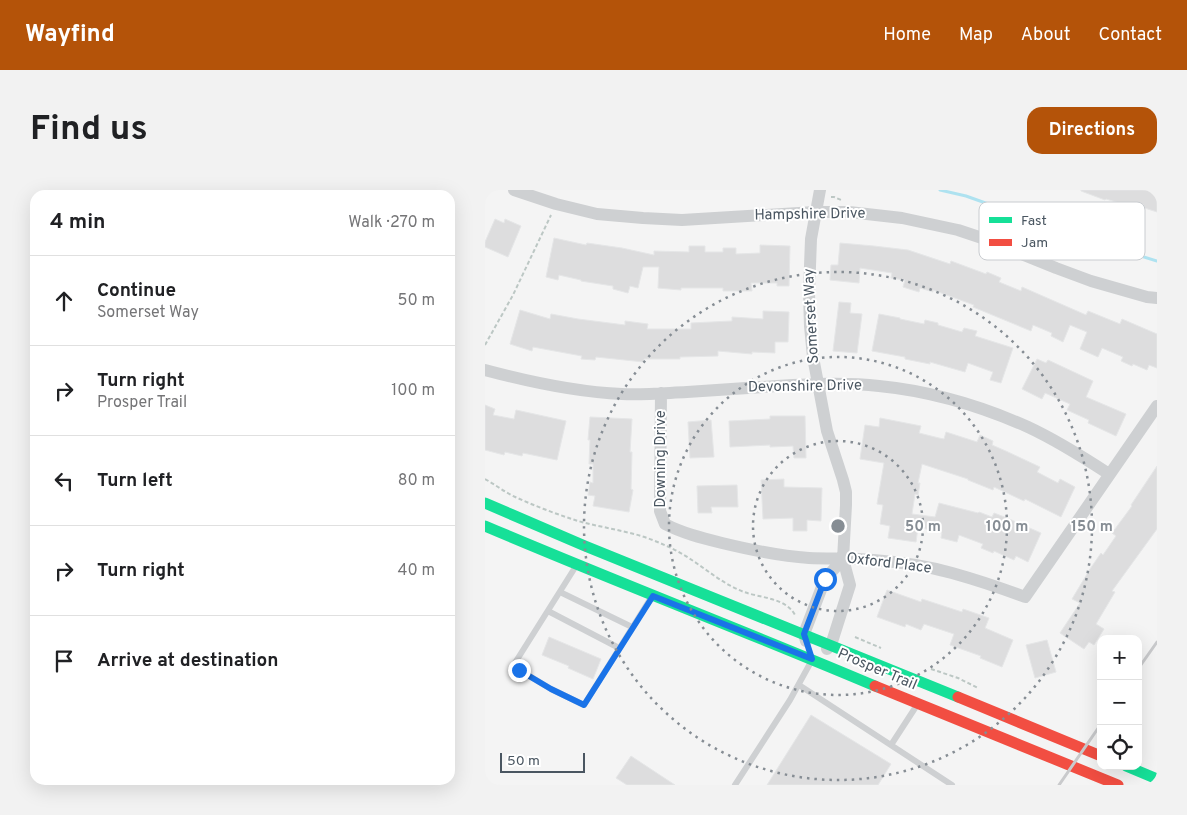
<!DOCTYPE html>
<html lang="en">
<head>
<meta charset="utf-8">
<style>
  :root { --surface:#fff; --page:#f2f2f2; --text:#202124; --muted:#757577; --line:#e0e0e0; --accent:#b45309 }
  body { margin:0; font-family:Overpass,sans-serif; background:var(--page); color:var(--text) }
  .controls { position:absolute; right:15px; bottom:15px; display:grid; overflow:hidden; border-radius:10px; box-shadow:0 5px 20px #0002 }
  .controls button { width:45px; height:45px; display:grid; place-items:center; padding:0; border:0; border-bottom:1px solid var(--line); background:var(--surface); color:var(--text); font:25px sans-serif }
  .scale { position:absolute; left:15px; bottom:12px; width:85px; box-sizing:border-box; padding-left:5px; border:2px solid #4a5661; border-top:0; font-size:14px; line-height:18px; white-space:nowrap; color:#4a5661; -webkit-text-stroke:4px #fff; paint-order:stroke }
  .stop { position:absolute; width:15px; height:15px; margin:-11px; border:4px solid #1a73e8; border-radius:50%; background:#fff }
  .stop.end { background:#1a73e8; border-color:#fff; box-shadow:0 1px 5px #0008 }
  .list { margin:0; padding:0; list-style:none }
  h2 { display:flex; justify-content:space-between; align-items:center; height:65px; margin:0; padding:0 20px; font-size:21px }
  h2 small { font-size:16px; font-weight:400; color:var(--muted) }
  .list li { display:grid; grid-template-columns:32px 1fr auto; gap:15px; align-items:center; box-sizing:border-box; height:90px; padding:0 20px; border-top:1px solid var(--line) }
  .list b { display:block; font-size:19px; white-space:nowrap }
  .list p { margin:0; font-size:16px; white-space:nowrap; color:var(--muted) }
  .list em { font-size:16px; font-style:normal; color:var(--muted) }
  .icon { flex:none; width:28px; height:28px; fill:none; stroke:currentColor; stroke-width:2; stroke-linecap:round; stroke-linejoin:round }
  .map { position:relative; flex:none; width:672px; height:595px; overflow:hidden; border-radius:15px }
  header { display:flex; align-items:center; gap:30px; box-sizing:border-box; height:70px; padding:0 25px; background:var(--accent); color:#fff }
  header strong { font-size:24px }
  nav { display:flex; gap:28px; margin-inline-start:auto; font-size:18px }
  .intro { display:flex; align-items:center; justify-content:space-between; box-sizing:border-box; height:120px; padding:0 30px }
  h1 { margin:0; font-size:35px }
  .button { padding:12px 22px; border-radius:15px; background:var(--accent); color:#fff; font-size:18px; font-weight:700 }
  main { display:flex; gap:30px; padding:0 30px }
  aside { flex:1; background:var(--surface); border-radius:15px; box-shadow:0 5px 20px #0002 }
  .map>svg:first-child { display:block }
  .lines { fill:none; stroke-linecap:round; stroke-linejoin:round }
  .stream { stroke:#aee2f0; stroke-width:3 }
  .building { fill:#ddddde; stroke:#e5e6e7 }
  .path { stroke:#bcc7c4; stroke-width:2; stroke-dasharray:4 2.5; stroke-linecap:butt }
  .lane { stroke:#ced0d2; stroke-width:6 }
  .street { stroke:#ced0d2; stroke-width:12 }
  .fast { stroke:#16e098; stroke-width:11 }
  .jam { stroke:#f24e42; stroke-width:11 }
  .rail { stroke:#c9cacc; stroke-width:3 }
  .route { stroke:#1a73e8; stroke-width:6 }
  .ring { fill:none; stroke:#868d94; stroke-width:2.5; stroke-dasharray:2.5 5 }
  .labels { text-anchor:middle; dominant-baseline:central; stroke-width:4; stroke-linejoin:round; paint-order:stroke }
  .street-label { font-size:15px; fill:#4a5661; stroke:#fff }
  .key { fill:#fff; stroke:#c9ccd0; stroke-width:1 }
  .key-label { font-size:14px; fill:#4a5661 }
  .centre { fill:#868d94; stroke:#fff; stroke-width:2.5 }
  .ring-label { font-size:15px; text-anchor:middle; font-weight:bold; fill:#868d94; stroke:#fff; stroke-width:4; stroke-linejoin:round; paint-order:stroke }
</style>
</head>
<body>
<header>
<strong>Wayfind</strong>
<nav><a>Home</a><a>Map</a><a>About</a><a>Contact</a></nav>
</header>
<div class="intro"><h1>Find us</h1><a class="button">Directions</a></div>
<main>
<aside>
<h2>4 min<small>Walk · 270 m</small></h2>
<ul class="list">
<li><svg class="icon" aria-label="ahead" viewBox="0 0 24 24"><path d="M12 20V5M6 11l6-6 6 6"/></svg><div><b>Continue</b><p>Somerset Way</p></div><em>50 m</em></li>
<li><svg class="icon" aria-label="right" viewBox="0 0 24 24"><path d="M7 20v-9h11M14 6l5 5-5 5"/></svg><div><b>Turn right</b><p>Prosper Trail</p></div><em>100 m</em></li>
<li><svg class="icon" aria-label="left" viewBox="0 0 24 24"><path d="M17 20v-9H6M10 6l-5 5 5 5"/></svg><div><b>Turn left</b></div><em>80 m</em></li>
<li><svg class="icon" aria-label="right" viewBox="0 0 24 24"><path d="M7 20v-9h11M14 6l5 5-5 5"/></svg><div><b>Turn right</b></div><em>40 m</em></li>
<li><svg class="icon" aria-label="arrive" viewBox="0 0 24 24"><path d="M6 21V4h12l-3 4 3 4H6"/></svg><div><b>Arrive at destination</b></div></li>
</ul>
</aside>
<div class="map">
<svg width="672" height="595" viewBox="0 0 672 595">
  <rect width="100%" height="100%" fill="#f4f4f4"/>
  <g class="lines">
    <path class="stream" d="M455,0L481,6L604,50L672,71"/>
  </g>
  <path class="building" d="M596,0H672V22L644,13V16L621,9L620,10L596,1Z
    M10,29L19,33L20,29L36,36L23,67L0,57V52Z
    M69,48L101,55L102,53L137,58L169,65V61L204,62V56H220V62H238V58H251V64L275,63V55L305,56L304,96H292V93H266L267,101H238V98H196V100L173,98L174,77H158L153,98L145,96L143,103L128,99V96L96,91V90L74,85L73,90L61,87Z
    M355,53L389,56L423,60L465,74L466,71L501,84L502,82L516,88L514,92L536,101L537,97L601,125L603,121L635,134L637,129L672,144V178L664,175L662,180L648,174L647,176L636,171L638,167L617,158L613,167L595,159L602,142L585,135L578,152L566,146L567,143L548,135L546,141L488,117L489,115L448,100V102L435,98L434,102L418,97L420,90L406,88L407,83L375,78L374,93L345,90L346,75H353Z
    M354,112L366,113L365,123L377,124L372,163L348,161Z
    M35,120L65,129L66,124L93,129L140,135V131L163,134L162,139H206V133L247,131V127L278,129V121L304,122L303,152H290V163L267,162V164L233,161V166L195,167V169H159V172L111,167L110,170L96,169L97,166L48,157L47,161L25,154Z
    M394,124L415,128V129L439,134L440,130L453,133V135L477,142L479,138L492,141L490,146L528,158L516,193L505,190L508,182L483,173L480,182L445,172V174L420,169V167L387,161Z
    M552,169L561,173L563,170L608,191L601,207L641,224L631,246L603,233L604,230L582,220L585,214L560,203L557,209L537,199Z
    M0,215L10,219L8,225L29,229L31,220L81,231L72,270L38,263L37,266L20,262L19,265L0,260Z
    M285,226H320L321,268H309L308,256L285,257V255L245,257L244,231L285,229Z
    M105,227L147,229L145,262H147L146,299L148,300L144,322L108,316L110,306L103,305L105,292L108,293V274H104L105,250H103Z
    M395,228L436,236L434,243L454,248L459,249L461,242L492,252L495,245L508,251L507,255L523,262L555,277L552,282L573,293L575,289L590,297L576,327L540,309L539,311L509,297L508,300L483,290V289L437,274L433,293H435L433,305L430,304L427,324L450,327L454,313L493,323L494,322L507,327L509,323L522,328L556,343L543,372L531,366L529,370L509,361L508,363L496,358L498,354L474,345L472,352L456,348L457,343L433,337L431,352L403,348L405,336L395,334L398,315L392,314L399,273L375,269L380,235L394,237Z
    M226,230L229,267L205,268L203,232Z
    M672,276V339L627,401L630,402L611,434L619,439L609,455L604,452L599,459L575,443L595,413L587,409L605,379L616,363L618,365L631,346L627,343L647,316L646,315Z
    M299,289V297L337,298L336,331L322,330V341H308V328L278,329L276,290Z
    M252,295L253,317H226L227,323H213L212,296Z
    M402,400L436,412L437,409L477,422L478,419L504,428L500,438L528,450L517,477L495,468L496,466L465,455L469,444L439,434L436,440L421,434L420,437L392,427Z
    M64,447L116,469L108,489L83,478L84,476L57,465Z
    M562,450L571,482L550,488L541,455Z
    M326,525L406,574L393,595H282Z
    M146,566L190,595H142L131,588Z"/>
  <g class="lines">
    <path class="path" d="M346,7H349L356,10
      M0,155L28,105L66,25
      M0,289C9,294 17,300 26,305C47,315 71,324 93,331C111,336 130,339 149,344C161,347 173,352 184,357C211,369 232,392 259,402C276,408 301,408 310,425
      M370,447L396,458
      M446,479L473,488L493,498"/>
    <path class="lane" d="M91,376L28,476L66,499L99,515L167,406
      M75,402L147,437
      M63,421L134,458
      M314,495L467,595
      M406,555L432,515
      M250,595L305,510L327,470"/>
    <path class="street" d="M29,0L71,14L112,24L158,28L197,30L330,22H364L417,28L473,40L500,49L571,78L606,91L662,107L672,108
      M335,0L326,49L324,103L325,136L328,167L342,241L358,290L361,302V315L358,369L365,395L346,455L342,459
      M0,180C45,192 90,202 137,204C159,205 180,203 202,202C232,200 262,198 292,196C326,194 360,192 394,196C445,201 496,216 543,237C571,250 598,267 624,284
      M176,203L175,321L180,334C197,343 217,348 237,353C266,360 294,366 324,368C345,369 367,368 388,370C415,372 442,376 467,383C492,390 516,398 540,407L672,216
      M321,451L319,444L340,389L358,369"/>
    <path class="fast" d="M0,313L100,356L473,507
      M0,336C129,391 260,441 390,496
      M641,576L672,589"/>
    <path class="jam" d="M390,496L633,595
      M473,507L616,566"/>
    <path class="rail" d="M653,479L672,452
      M574,595L616,534"/>
  </g>
  <g class="lines">
    <path class="route" d="M34,480L66,499L99,515L168,406L327,469L319,444L340,389"/>
  </g>
  <g class="ring">
    <circle cx="353" cy="336" r="85"/>
    <circle cx="353" cy="336" r="169"/>
    <circle cx="353" cy="336" r="254"/>
  </g>
  <g class="labels">
    <g class="street-label">
      <text transform="translate(325 25) rotate(-1)">Hampshire Drive</text>
      <text transform="translate(327 126) rotate(-93)">Somerset Way</text>
      <text transform="translate(320 197) rotate(-1)">Devonshire Drive</text>
      <text transform="translate(176 269) rotate(-90)">Downing Drive</text>
      <text transform="translate(404 374) rotate(7)">Oxford Place</text>
      <text transform="translate(392 480) rotate(23)">Prosper Trail</text>
    </g>
  </g>
  <rect x="494" y="12" width="166" height="58" rx="8" class="key"/>
  <rect x="504" y="27" width="23" height="6" fill="#16e098"/>
  <rect x="504" y="49" width="23" height="7" fill="#f24e42"/>
  <g class="key-label">
    <text x="536" y="35">Fast</text>
    <text x="536" y="57">Jam</text>
  </g>
  <circle cx="353" cy="336" r="8" class="centre"/>
  <g class="ring-label">
    <text x="438" y="341">50 m</text>
    <text x="522" y="341">100 m</text>
    <text x="607" y="341">150 m</text>
  </g>
</svg>
<div class="controls">
<button>+</button>
<button>−</button>
<button><svg class="icon" aria-label="locate" viewBox="0 0 24 24"><circle cx="12" cy="12" r="6"/><path d="M12 2v4M12 18v4M2 12h4M18 12h4"/></svg></button>
</div>
<div class="scale">50 m</div>
<div class="stop" style="left:340px;top:389px"></div>
<div class="stop end" style="left:34px;top:480px"></div>
</div>
</main>
</body>
</html>
